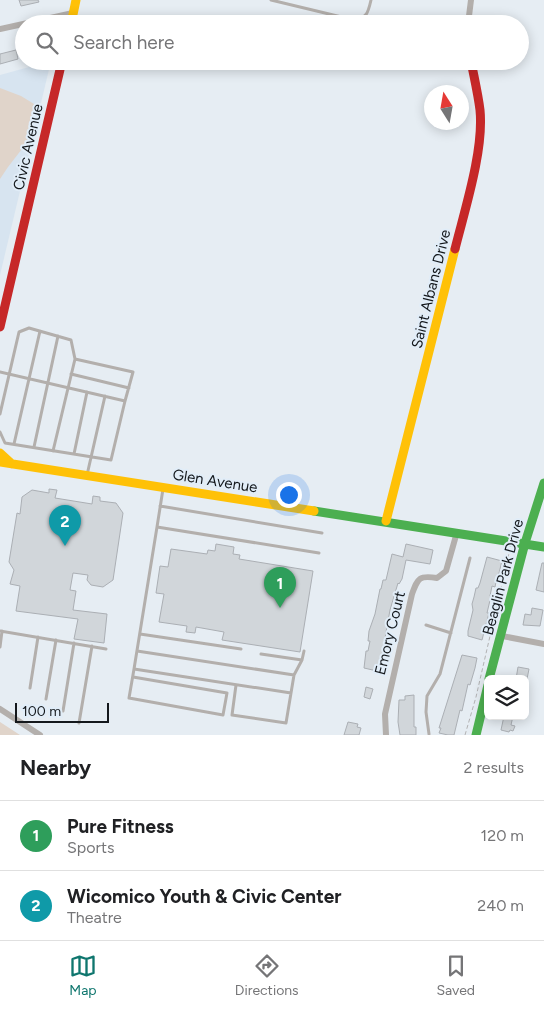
<!DOCTYPE html>
<html lang="en">
<head>
<meta charset="utf-8">
<style>
  :root { --surface:#fff; --page:#f2f2f2; --text:#202124; --muted:#757577; --line:#e0e0e0; --accent:#0f766e }
  body { margin:0; font-family:Figtree,sans-serif; background:var(--page); color:var(--text) }
  .controls { position:absolute; right:15px; bottom:15px; display:grid; overflow:hidden; border-radius:8px; box-shadow:0 2px 12px #0003 }
  .controls button { width:45px; height:45px; display:grid; place-items:center; padding:0; border:0; border-bottom:1px solid var(--line); background:var(--surface); color:var(--text); font:25px sans-serif }
  .compass { position:absolute; left:424px; top:85px; width:45px; height:45px; border-radius:50%; background:var(--surface); box-shadow:0 2px 12px #0003; rotate:349deg }
  .scale { position:absolute; left:15px; bottom:12px; width:94px; box-sizing:border-box; padding-left:5px; border:2px solid #14181c; border-top:0; font-size:14px; line-height:18px; white-space:nowrap; color:#14181c; -webkit-text-stroke:4px #e1edf8; paint-order:stroke }
  .you { position:absolute; left:288px; top:494px; width:18px; height:18px; margin:-12px; border:4px solid #fff; border-radius:50%; background:#1a73e8; box-shadow:0 0 0 8px #1a73e833 }
  .badge { display:grid; place-items:center; width:32px; height:32px; border-radius:50%; background:var(--accent); color:#fff; font-size:16px; font-weight:700 }
  .pin { position:absolute; translate:-50% -41px; filter:drop-shadow(0 1px 2px #0008) }
  .pin::after { content:''; position:absolute; top:26px; width:18px; height:15px; background:inherit; clip-path:polygon(0 0,100% 0,50% 100%) }
  .list { margin:0; padding:0; list-style:none }
  h2 { display:flex; justify-content:space-between; align-items:center; height:65px; margin:0; padding:0 20px; font-size:21px }
  h2 small { font-size:16px; font-weight:400; color:var(--muted) }
  .list li { display:grid; grid-template-columns:32px 1fr auto; gap:15px; align-items:center; box-sizing:border-box; height:70px; padding:0 20px; border-top:1px solid var(--line) }
  .list b { display:block; font-size:19px; white-space:nowrap }
  .list p { margin:0; font-size:16px; white-space:nowrap; color:var(--muted) }
  .list em { font-size:16px; font-style:normal; color:var(--muted) }
  .icon { flex:none; width:28px; height:28px; fill:none; stroke:currentColor; stroke-width:2; stroke-linecap:round; stroke-linejoin:round }
  .map { position:relative; flex:none; width:544px; height:735px; overflow:hidden }
  .search { position:absolute; background:var(--surface); box-shadow:0 2px 12px #0003; left:15px; right:15px; top:15px; height:55px; display:flex; align-items:center; gap:12px; box-sizing:border-box; padding:0 18px; border-radius:28px; color:var(--muted); font-size:19px }
  .sheet { height:205px; background:var(--surface) }
  nav { display:flex; justify-content:space-around; align-items:center; box-sizing:border-box; height:70px; border-top:1px solid var(--line); background:var(--surface); font-size:14px; color:var(--muted) }
  nav a { display:grid; justify-items:center; gap:2px }
  nav .on { color:var(--accent) }
  .map>svg:first-child { display:block }
  .built { fill:#d7e4f0 }
  .green { fill:#e0d4ca }
  .building { fill:#d1d6da; stroke:#abafb4 }
  .lines { fill:none; stroke-linecap:round; stroke-linejoin:round }
  .path { stroke:#b2b2b3; stroke-width:1; stroke-dasharray:4 2.5; stroke-linecap:butt }
  .lane { stroke:#b3afac; stroke-width:3 }
  .street { stroke:#b3afac; stroke-width:6 }
  .fast { stroke:#4caf50; stroke-width:9 }
  .slow { stroke:#ffc107; stroke-width:9 }
  .jam { stroke:#c62828; stroke-width:9 }
  .labels { text-anchor:middle; dominant-baseline:central; stroke-width:4; stroke-linejoin:round; paint-order:stroke }
  .street-label { font-size:15px; fill:#14181c; stroke:#e1edf8 }
</style>
</head>
<body>
<div class="map">
<svg width="544" height="735" viewBox="0 0 544 735">
  <rect width="100%" height="100%" fill="#e6edf3"/>
  <path class="built" d="M51,61L0,275V75Z"/>
  <path class="green" d="M0,88L21,96L39,107L32,136L8,167L0,179Z
    M0,722L20,735H0Z"/>
  <path class="building" d="M19,0H38L39,2L21,6Z
    M16,50L18,59L0,64V54Z
    M49,489L57,490L55,498L92,504L93,496L100,497V501L116,503L123,513L113,580L103,587L91,585L87,580L88,575L73,573L70,590L76,591L73,610L107,614L104,643L74,639L78,619L16,611L20,586L10,584L14,570L9,562L17,513L20,514L22,497L32,490L49,493Z
    M216,544L234,547L233,554L240,555L239,559L313,571L300,652L222,640L224,632L196,627L195,633L186,632L187,626L159,622L164,594L156,593L160,566L168,567L171,549L207,554L208,550L215,551Z
    M406,544L433,550L430,564L406,560L402,579L399,584L398,583L390,610L380,666H379L377,671L364,668L366,651H368L370,641H368L369,631L375,614L380,589H381L383,580H386L392,554L403,557Z
    M487,557L502,561L498,577H497L495,587L492,586L490,596H491L487,613H489L482,640L468,636V631L473,610L472,604L474,597L476,588H478L480,583Z
    M542,563H544V592L536,590Z
    M532,608L543,610L540,626L523,625L525,614L531,615Z
    M462,655L477,658L475,668L470,685L468,684L462,711L460,710L454,735H448L439,733L441,728H439Z
    M518,667L529,669L527,679H516Z
    M366,687L373,689L370,699L364,697Z
    M414,695V727H416V735H400L398,722L399,700H405V696Z
    M504,716H513L511,725L515,726L513,731L510,730L509,732L501,730Z
    M348,722L358,724L357,727L361,728L359,735H344Z"/>
  <g class="lines">
    <path class="path" d="M465,735L476,697L510,549"/>
    <path class="lane" d="M271,0L354,20C367,18 368,13 371,0
      M75,359L133,372L125,401
      M0,372L125,401L111,460L5,443L0,432
      M71,374L129,388
      M0,414L19,332L29,328L71,340L75,359L53,451
      M14,444L40,331
      M34,447L58,336
      M74,454L87,392
      M87,475L105,396
      M163,489L157,527L319,553
      M160,506L322,533
      M157,527L134,669L291,693L294,675L302,660L304,651
      M426,625L451,633
      M0,631L106,649
      M140,634L241,649
      M0,647L2,631
      M137,651L294,675
      M261,654L302,660
      M133,677L227,693L223,715L129,698L134,669
      M236,685L232,715L286,723L291,693
      M30,688L38,637
      M46,699L56,640
      M63,711L74,643
      M79,723L92,646
      M429,734L426,712L427,696L440,674L470,558"/>
    <path class="street" d="M468,24L471,0
      M0,29L73,13
      M502,636L544,644
      M0,709L40,735
      M386,735L385,714L412,594C418,578 419,575 437,578L446,571L457,532"/>
    <path class="fast" d="M314,511L544,547
      M489,679L525,543L544,483
      M476,735L488,685"/>
    <path class="slow" d="M71,24L76,0
      M0,453L12,464
      M0,462L314,511
      M386,521L455,249"/>
    <path class="jam" d="M455,249C465,209 484,150 480,110C478,94 474,77 471,61
      M0,327L62,61"/>
  </g>
  <g class="labels">
    <g class="street-label">
      <text transform="translate(28 147) rotate(-77)">Civic Avenue</text>
      <text transform="translate(431 289) rotate(-76)">Saint Albans Drive</text>
      <text transform="translate(215 481) rotate(9)">Glen Avenue</text>
      <text transform="translate(503 577) rotate(-75)">Beaglin Park Drive</text>
      <text transform="translate(390 633) rotate(-76)">Emory Court</text>
    </g>
  </g>
</svg>
<div class="controls">
<button><svg class="icon" aria-label="layers" viewBox="0 0 24 24"><path d="M12 4l9 5-9 5-9-5zM3 14l9 5 9-5"/></svg></button>
</div>
<svg class="compass" viewBox="-18 -18 36 36"><path d="M0-13l5 13h-10z" fill="#e53935"/><path d="M0 13l5-13h-10z" fill="#757577"/></svg>
<div class="scale">100 m</div>
<div class="you"></div>
<div class="pin badge" style="left:280px;top:608px;background:#2e9e5b">1</div>
<div class="pin badge" style="left:65px;top:546px;background:#0f9aa8">2</div>
<div class="search"><svg class="icon" aria-label="search" viewBox="0 0 24 24"><circle cx="10" cy="10" r="6"/><path d="M15 15l6 6"/></svg>Search here</div>
</div>
<section class="sheet">
<h2>Nearby<small>2 results</small></h2>
<ul class="list">
<li><span class="badge" style="background:#2e9e5b">1</span><div><b>Pure Fitness</b><p>Sports</p></div><em>120 m</em></li>
<li><span class="badge" style="background:#0f9aa8">2</span><div><b>Wicomico Youth &amp; Civic Center</b><p>Theatre</p></div><em>240 m</em></li>
</ul>
</section>
<nav>
<a class="on"><svg class="icon" aria-label="map" viewBox="0 0 24 24"><path d="M3 6l6-2 6 2 6-2v14l-6 2-6-2-6 2zM9 4v14M15 6v14"/></svg>Map</a>
<a><svg class="icon" aria-label="directions" viewBox="0 0 24 24"><path d="M12 3l9 9-9 9-9-9zM9 14v-3h6M13 9l2 2-2 2"/></svg>Directions</a>
<a><svg class="icon" aria-label="saved" viewBox="0 0 24 24"><path d="M7 4h10v16l-5-4-5 4z"/></svg>Saved</a>
</nav>
</body>
</html>
